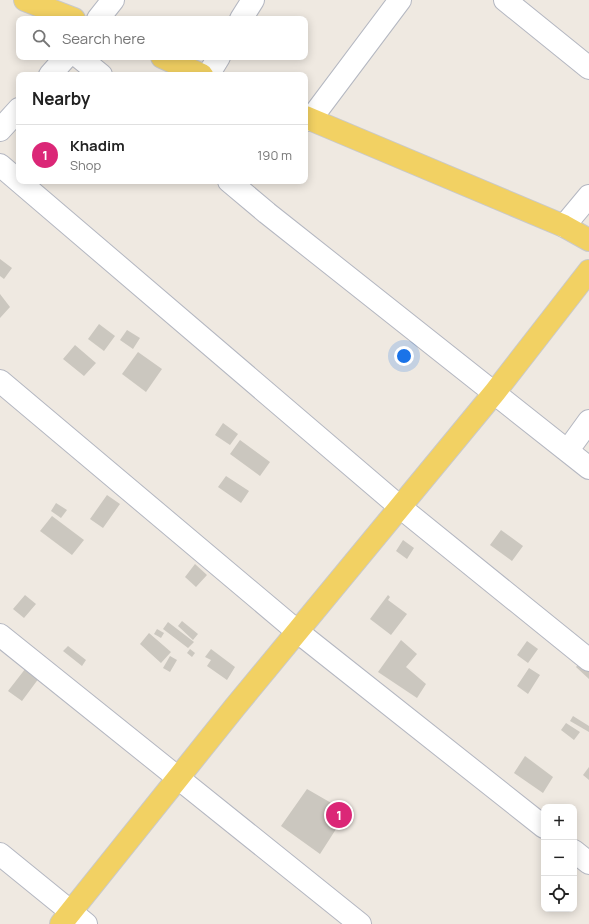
<!DOCTYPE html>
<html lang="en">
<head>
<meta charset="utf-8">
<style>
  :root { --surface:#fff; --page:#f6f6f6; --text:#222; --muted:#767676; --line:#e0e0e0; --accent:#db2777 }
  body { margin:0; font-family:Manrope,sans-serif; background:var(--page); color:var(--text) }
  .controls { position:absolute; right:12px; bottom:12px; display:grid; overflow:hidden; border-radius:8px; box-shadow:0 2px 10px #0003 }
  .controls button { width:36px; height:36px; display:grid; place-items:center; padding:0; border:0; border-bottom:1px solid var(--line); background:var(--surface); color:var(--text); font:20px sans-serif }
  .you { position:absolute; left:404px; top:356px; width:14px; height:14px; margin:-10px; border:3px solid #fff; border-radius:50%; background:#1a73e8; box-shadow:0 0 0 6px #1a73e833 }
  .badge { display:grid; place-items:center; width:26px; height:26px; border-radius:50%; background:var(--accent); color:#fff; font-size:13px; font-weight:700 }
  .pin { position:absolute; translate:-50% -50%; border:2px solid #fff; box-shadow:0 1px 4px #0006 }
  .list { margin:0; padding:0; list-style:none }
  h2 { display:flex; justify-content:space-between; align-items:center; height:52px; margin:0; padding:0 16px; font-size:17px }
  h2 small { font-size:13px; font-weight:400; color:var(--muted) }
  .list li { display:grid; grid-template-columns:26px 1fr auto; gap:12px; align-items:center; box-sizing:border-box; height:60px; padding:0 16px; border-top:1px solid var(--line) }
  .list b { display:block; font-size:15px; white-space:nowrap }
  .list p { margin:0; font-size:13px; white-space:nowrap; color:var(--muted) }
  .list em { font-size:13px; font-style:normal; color:var(--muted) }
  .icon { flex:none; width:22px; height:22px; fill:none; stroke:currentColor; stroke-width:2; stroke-linecap:round; stroke-linejoin:round }
  .map { position:relative; flex:none; width:589px; height:924px; overflow:hidden }
  .search { position:absolute; background:var(--surface); box-shadow:0 2px 10px #0003; left:16px; top:16px; width:292px; height:44px; display:flex; align-items:center; gap:10px; box-sizing:border-box; padding:0 14px; border-radius:8px; color:var(--muted); font-size:15px }
  .panel { position:absolute; background:var(--surface); box-shadow:0 2px 10px #0003; left:16px; top:72px; width:292px; height:112px; border-radius:8px }
  .map>svg:first-child { display:block }
  .building { fill:#cbc7bf }
  .lines { fill:none; stroke-linecap:round; stroke-linejoin:round }
  .minor-casing { stroke:#b4b7c1; stroke-width:24 }
  .major-casing { stroke:#c9c9c9; stroke-width:24 }
  .minor { stroke:#fff; stroke-width:22 }
  .major { stroke:#f2d163; stroke-width:22 }
</style>
</head>
<body>
<div class="map">
<svg width="589" height="924" viewBox="0 0 589 924">
  <rect width="100%" height="100%" fill="#efe9e1"/>
  <path class="building" d="M0,259L12,268L4,279L0,276Z
    M0,294L10,307L0,318Z
    M99,324L115,336L104,351L88,339Z
    M127,330L140,338L133,349L120,340Z
    M75,345L96,363L84,376L63,359Z
    M138,352L162,369L146,392L122,374Z
    M223,423L238,434L230,445L215,435Z
    M240,440L270,462L260,476L230,454Z
    M226,476L249,491L241,503L218,487Z
    M107,495L120,504L103,528L90,519Z
    M56,503L67,510L61,518L51,511Z
    M52,516L84,540L72,555L40,531Z
    M501,530L523,546L512,561L490,545Z
    M403,540L414,548L407,559L396,551Z
    M195,564L207,575L196,587L185,577Z
    M25,595L36,604L24,618L13,609Z
    M388,595L390,597L388,600L407,614L391,635L370,619Z
    M182,621L198,634L193,640L178,626Z
    M168,622L194,642L188,648L163,629Z
    M157,629L164,633L161,638L154,634Z
    M149,633L171,652L161,663L140,644Z
    M401,640L417,654L406,667L426,684L417,698L378,672Z
    M527,641L538,649L528,663L517,655Z
    M68,646L86,660L82,666L63,651Z
    M190,649L195,653L192,657L187,653Z
    M211,649L235,667L227,680L207,666L211,660L205,657Z
    M170,656L177,660L170,672L163,668Z
    M583,659L589,664V679L576,667Z
    M29,664L42,674L22,701L8,691Z
    M529,668L540,675L528,694L517,686Z
    M573,716L589,726V732L570,721Z
    M566,723L580,732L574,740L561,730Z
    M525,756L553,777L543,793L514,773Z
    M589,767V780L583,775Z
    M307,789L333,804L326,815L327,816L336,800L354,811L341,828L338,826L320,854L281,826Z"/>
  <g class="lines">
    <g class="minor-casing">
      <path id="minor" d="M505,0L589,68
        M98,19L113,0
        M241,19L253,0
        M79,57L101,75
        M50,75L66,57
        M208,75L219,57
        M310,120L400,0
        M0,130L19,109
        M0,165L400,507L589,660
        M229,181L267,213L589,468
        M564,226L589,196
        M0,381L298,632L544,827
        M568,450L589,421
        M0,635L360,924
        M574,851L589,863
        M0,854L86,924"/>
    </g>
    <g class="major-casing">
      <path id="major" d="M25,0L74,19
        M162,57L202,75
        M305,117L564,226L589,240
        M61,924L235,707L495,392L589,271"/>
    </g>
    <use href="#minor" class="minor"/>
    <use href="#major" class="major"/>
  </g>
</svg>
<div class="controls">
<button>+</button>
<button>−</button>
<button><svg class="icon" aria-label="locate" viewBox="0 0 24 24"><circle cx="12" cy="12" r="6"/><path d="M12 2v4M12 18v4M2 12h4M18 12h4"/></svg></button>
</div>
<div class="you"></div>
<div class="pin badge" style="left:339px;top:815px">1</div>
<div class="search"><svg class="icon" aria-label="search" viewBox="0 0 24 24"><circle cx="10" cy="10" r="6"/><path d="M15 15l6 6"/></svg>Search here</div>
<section class="panel">
<h2>Nearby<small></small></h2>
<ul class="list">
<li><span class="badge">1</span><div><b>Khadim</b><p>Shop</p></div><em>190 m</em></li>
</ul>
</section>
</div>
</body>
</html>
